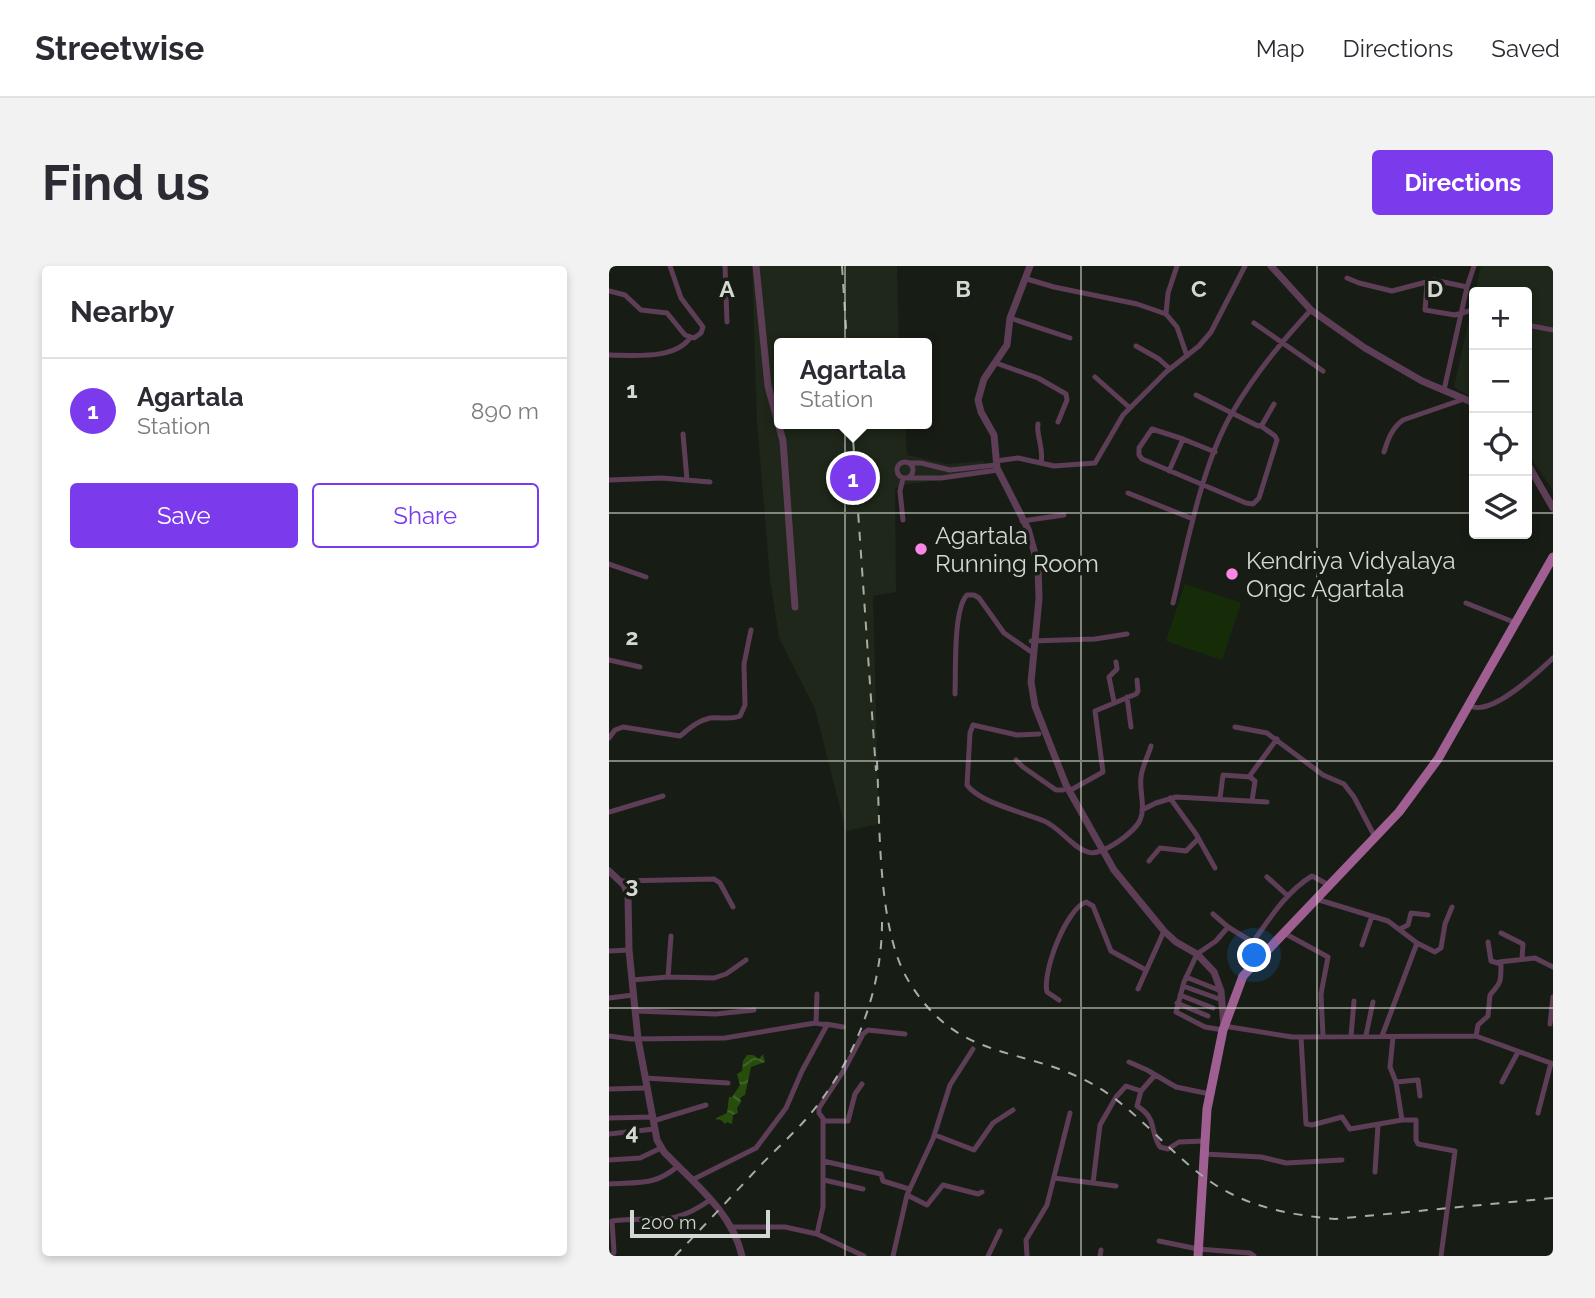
<!DOCTYPE html>
<html lang="en">
<head>
<meta charset="utf-8">
<style>
  :root { --surface:#fff; --page:#f2f2f3; --text:#2b2b33; --muted:#7c7c81; --line:#e1e1e2; --accent:#7c3aed }
  body { margin:0; font-family:Raleway,sans-serif; background:var(--page); color:var(--text) }
  .controls { position:absolute; right:21px; top:21px; display:grid; overflow:hidden; border-radius:7px; box-shadow:0 4px 10px #0003 }
  .controls button { width:63px; height:63px; display:grid; place-items:center; padding:0; border:0; border-bottom:2px solid var(--line); background:var(--surface); color:var(--text); font:35px sans-serif }
  .scale { position:absolute; left:21px; bottom:18px; width:140px; box-sizing:border-box; padding-left:7px; border:4px solid #d4d8d2; border-top:0; font-size:19px; line-height:24px; white-space:nowrap; color:#d4d8d2; -webkit-text-stroke:5px #171d15; paint-order:stroke }
  .you { position:absolute; left:646px; top:690px; width:24px; height:24px; margin:-18px; border:5px solid #fff; border-radius:50%; background:#1a73e8; box-shadow:0 0 0 10px #1a73e833 }
  .badge { display:grid; place-items:center; width:46px; height:46px; border-radius:50%; background:var(--accent); color:#fff; font-size:23px; font-weight:700 }
  .pin { position:absolute; translate:-50% -50%; border:4px solid #fff; box-shadow:0 2px 7px #0006 }
  .popup { position:absolute; left:165px; top:72px; width:158px; height:91px; box-sizing:border-box; display:grid; place-content:center; border-radius:7px; background:var(--surface); filter:drop-shadow(0 2px 5px #0005); font-size:23px; white-space:nowrap; color:var(--muted) }
  .popup b { font-size:26px; color:var(--text) }
  .popup::after { content:''; position:absolute; left:50%; top:100%; margin-left:-14px; border:14px solid transparent; border-top-color:var(--surface) }
  .list { margin:0; padding:0; list-style:none }
  h2 { display:flex; justify-content:space-between; align-items:center; height:91px; margin:0; padding:0 28px; font-size:30px }
  h2 small { font-size:23px; font-weight:400; color:var(--muted) }
  .list li { display:grid; grid-template-columns:46px 1fr auto; gap:21px; align-items:center; box-sizing:border-box; height:105px; padding:0 28px; border-top:2px solid var(--line) }
  .list b { display:block; font-size:26px; white-space:nowrap }
  .list p { margin:0; font-size:23px; white-space:nowrap; color:var(--muted) }
  .list em { font-size:23px; font-style:normal; color:var(--muted) }
  .actions { display:flex; gap:14px; padding:21px 28px }
  .actions a { flex:1; padding:16px 0; border:2px solid var(--accent); border-radius:7px; text-align:center; font-size:24px; color:var(--accent) }
  .actions .main { background:var(--accent); color:#fff }
  .icon { flex:none; width:38px; height:38px; fill:none; stroke:currentColor; stroke-width:2; stroke-linecap:round; stroke-linejoin:round }
  .map { position:relative; flex:none; width:944px; height:990px; overflow:hidden; border-radius:7px }
  header { display:flex; align-items:center; gap:42px; box-sizing:border-box; height:98px; padding:0 35px; background:var(--surface); border-bottom:2px solid var(--line) }
  header strong { font-size:33px }
  nav { display:flex; gap:38px; margin-inline-start:auto; font-size:24px }
  .intro { display:flex; align-items:center; justify-content:space-between; box-sizing:border-box; height:168px; padding:0 42px }
  h1 { margin:0; font-size:49px }
  .button { padding:18px 32px; border-radius:7px; background:var(--accent); color:#fff; font-size:24px; font-weight:700 }
  main { display:flex; gap:42px; padding:0 42px }
  aside { flex:1; background:var(--surface); border-radius:7px; box-shadow:0 4px 10px #0003 }
  .map>svg:first-child { display:block }
  .built { fill:#1e2719 }
  .grass { fill:#162c08 }
  .water { fill:url(#water-waves) }
  .lines { fill:none; stroke-linecap:round; stroke-linejoin:round }
  .minor { stroke:#5d3e56; stroke-width:5 }
  .tertiary { stroke:#5d3e56; stroke-width:7 }
  .primary { stroke:#a05f92; stroke-width:9 }
  .rail { stroke:#a8aca6; stroke-width:2; stroke-dasharray:9 9; stroke-linecap:butt }
  .grid { fill:none; stroke:#d4d8d2; stroke-width:2; stroke-opacity:0.55 }
  .poi-dot { fill:#fc86e4; stroke:#171d15; stroke-width:2.5 }
  .labels { text-anchor:middle; dominant-baseline:central; stroke-width:7; stroke-linejoin:round; paint-order:stroke }
  .poi-label { font-size:24px; fill:#d4d8d2; stroke:#171d15; text-anchor:start }
  .grid-label { font-size:23px; text-anchor:middle; font-weight:bold; fill:#d4d8d2; stroke:#171d15; stroke-width:7; stroke-linejoin:round; paint-order:stroke }
</style>
</head>
<body>
<header>
<strong>Streetwise</strong>
<nav><a>Map</a><a>Directions</a><a>Saved</a></nav>
</header>
<div class="intro"><h1>Find us</h1><a class="button">Directions</a></div>
<main>
<aside>
<h2>Nearby<small></small></h2>
<ul class="list">
<li><span class="badge">1</span><div><b>Agartala</b><p>Station</p></div><em>890 m</em></li>
</ul>
<div class="actions"><a class="main">Save</a><a>Share</a></div>
</aside>
<div class="map">
<svg width="944" height="990" viewBox="0 0 944 990">
  <defs>
    <pattern id="water-waves" width="16" height="10" patternUnits="userSpaceOnUse" patternTransform="scale(1.75)"><rect width="16" height="10" fill="#274d0d"/><path d="M0 5q4-4 8 0t8 0" fill="none" stroke="#45662f"/></pattern>
  </defs>
  <rect width="100%" height="100%" fill="#171d15"/>
  <path class="built" d="M143,0H288L290,77H170V158H296L298,189L338,198L375,195L378,207L294,219L286,223L287,326L264,330L270,558L237,565L206,443L170,372L161,313L148,156Z
    M872,0H944V225L918,186V26H866Z
    M865,31V133L845,121Z"/>
  <path class="grass" d="M576,318L632,337L613,394L557,375Z"/>
  <path class="water" d="M154,788L156,796L142,801L136,829L131,832L132,836L128,842L129,847L124,849L123,858L118,856L116,858L112,854L106,853L118,847L120,831H123L131,819L128,808L133,805L134,795L138,789H144L150,793Z"/>
  <g class="lines">
    <path class="minor" d="M116,0L118,56
      M738,12L750,17L783,25L825,14L858,21
      M418,13L445,21L528,38L557,48L568,61L578,90
      M818,17L816,44L846,49L860,45L865,47
      M0,25L16,29L32,44L58,47L76,69L85,72L92,67L94,61L72,32L61,0
      M557,48L559,27L568,0
      M401,52L461,72
      M645,57L714,105
      M918,59L944,64
      M527,80L550,93L561,103
      M0,89C25,89 65,94 81,72
      M387,97L429,112L457,128L458,134L449,156
      M486,111L521,142
      M835,124L858,21L865,0
      M587,129L649,160L653,159L665,138
      M429,158C427,169 435,182 432,197
      M74,168L78,214
      M574,173L543,163L530,182V189L533,193L637,237L644,238L650,232L668,174L666,170L652,160
      M775,186C779,173 783,162 794,154L855,133
      M387,195L409,192L445,200L486,197L514,149L557,106L590,80L602,66L636,0
      M288 204a8 8 0 1 1 16 0a8 8 0 1 1-16 0Z
      M301,197H312L341,204L387,199
      M560,205L574,173L606,186
      M294,212L291,225L294,254
      M299,212H332L389,204
      M0,214L53,212L101,216
      M519,227L584,253
      M413,255L455,249
      M0,298L37,311
      M564,337C578,279 593,198 623,147C645,109 672,76 702,44
      M857,337L907,357
      M422,375L486,373L518,368
      M0,394L31,401
      M346,428C347,406 344,343 358,329H365L370,332L395,367L421,385
      M518,431L522,461
      M505,436L500,411L508,403L507,396
      M860,439C880,453 929,406 944,392
      M626,461L658,467L714,509L735,518L745,531L766,571
      M430,468L408,469L364,459L361,467L358,519C371,537 414,546 435,555C452,562 462,581 479,586C492,591 526,566 531,554C537,541 530,525 532,511C533,501 539,490 542,480
      M0,472L6,464L14,461L71,470C80,463 88,455 101,452C112,451 121,454 131,450L136,439L135,398L142,364
      M407,494L414,501L447,524H454
      M460,525L494,506L486,445L527,428L529,425L528,414
      M561,532L587,568L606,602
      M611,532L614,509L641,511
      M643,535L646,515L641,511L642,508L668,473
      M533,544L547,537L567,531L658,536
      M0,546L54,530
      M540,595L551,582L577,585L589,573
      M658,611L679,630
      M11,615L105,613L111,617L124,641
      M707,633L779,655L808,677L826,686L832,682L836,658L843,641
      M604,648L619,661
      M791,663L799,659L802,647L819,649
      M675,667L719,691L712,728L714,770
      M892,667L914,678L913,693
      M644,676C661,652 678,625 703,610L720,619
      M753,679L763,650
      M0,685L20,684
      M890,696L926,692L944,701
      M59,711L62,670
      M577,711L612,725
      M23,714L59,711L105,712L117,708L137,694
      M574,720L613,734
      M529,723L555,665
      M571,729L604,742
      M0,732L24,729
      M450,734L438,726C433,706 457,643 477,636L484,640L502,685L537,704
      M568,737L599,750
      M27,745L107,748L145,744
      M207,757L208,728
      M217,758L234,761
      M941,758L944,731
      M615,760L683,771L867,770L944,798
      M614,764L596,761L567,746L575,716L588,688L607,675L619,661L658,685
      M757,769L764,736
      M0,770L22,773L116,772L206,757L218,759L193,805L177,842L147,882L83,914
      M742,770L745,735
      M773,770L808,677
      M867,770L869,759L879,750L881,729C892,716 892,717 892,698L882,695L879,676
      M692,771L697,858L703,859L733,851L741,863L793,854L787,816L781,801L784,771
      M520,796L538,804L567,821L601,828
      M36,812L119,817
      M787,816L809,814L811,830
      M893,816L909,786
      M0,823L38,822
      M532,825L528,840C549,853 540,864 551,881L559,883L570,876L595,875
      M929,847L942,797
      M0,852L43,851
      M215,854L210,847V842L235,804L254,768L259,764L296,768
      M793,854H807V874L809,878L846,885L832,990
      M44,855L97,839
      M0,868L45,863
      M326,869L365,884L384,857L404,844
      M595,888L652,891L677,897L733,894
      M0,894L31,892L52,882
      M214,895L272,908L274,915L300,923
      M766,906L769,859
      M445,912L507,920
      M215,914L254,923
      M484,917L491,859L507,831L517,820L532,825L546,809
      M0,918C29,916 46,920 69,900
      M298,929L318,939L334,919L369,928L373,926
      M123,961H176L208,968L255,990
      M208,968L214,941V855H239L246,828L253,818
      M550,975L589,983L641,987L645,990
      M3,990L5,986L3,955C47,949 60,963 101,934
      M284,990L298,929L324,873L341,819L364,783
      M379,990L391,965
      M418,990L417,974L438,939L461,847
      M491,990L492,984"/>
    <path class="tertiary" d="M147,0L159,120L174,175L186,341
      M421,0L401,52L398,79L375,113L369,134L372,146L385,169L388,202L419,263L429,299L430,333L422,416L426,440L457,519L505,604L555,665L567,676L588,688L605,706L612,725L615,760
      M662,0L702,44L756,82L813,115L865,137
      M918,197L944,242
      M0,605L15,619L19,629L20,684L29,773L48,874L55,886C85,917 123,946 133,990"/>
    <path class="primary" d="M589,990L598,843L614,764L634,710L790,546L829,493L944,291"/>
    <path class="rail" d="M233,0L238,77
      M243,158L267,505
      M268,495C271,555 268,663 299,714C350,799 414,778 487,820C531,846 562,890 605,918C642,942 683,949 726,953L944,932
      M66,990C94,961 122,931 150,901C166,884 183,869 198,852C245,797 274,725 273,652"/>
  </g>
  <path class="grid" d="M236,0V990M472,0V990M708,0V990M0,247H865M918,247H944M0,495H944M0,742H944"/>
  <g class="poi-dot">
    <circle cx="312" cy="283" r="7"/>
    <circle cx="623" cy="308" r="7"/>
  </g>
  <g class="labels">
    <g class="poi-label">
      <text x="326" y="269">Agartala<tspan x="326" dy="28">Running Room</tspan></text>
      <text x="637" y="294">Kendriya Vidyalaya<tspan x="637" dy="28">Ongc Agartala</tspan></text>
    </g>
  </g>
  <g class="grid-label">
    <text x="118" y="31">A</text>
    <text x="354" y="31">B</text>
    <text x="590" y="31">C</text>
    <text x="826" y="31">D</text>
    <text x="23" y="132">1</text>
    <text x="23" y="379">2</text>
    <text x="23" y="627">3</text>
    <text x="23" y="874">4</text>
  </g>
</svg>
<div class="controls">
<button>+</button>
<button>−</button>
<button><svg class="icon" aria-label="locate" viewBox="0 0 24 24"><circle cx="12" cy="12" r="6"/><path d="M12 2v4M12 18v4M2 12h4M18 12h4"/></svg></button>
<button><svg class="icon" aria-label="layers" viewBox="0 0 24 24"><path d="M12 4l9 5-9 5-9-5zM3 14l9 5 9-5"/></svg></button>
</div>
<div class="scale">200 m</div>
<div class="you"></div>
<div class="pin badge" style="left:244px;top:212px">1</div>
<div class="popup"><b>Agartala</b>Station</div>
</div>
</main>
</body>
</html>
